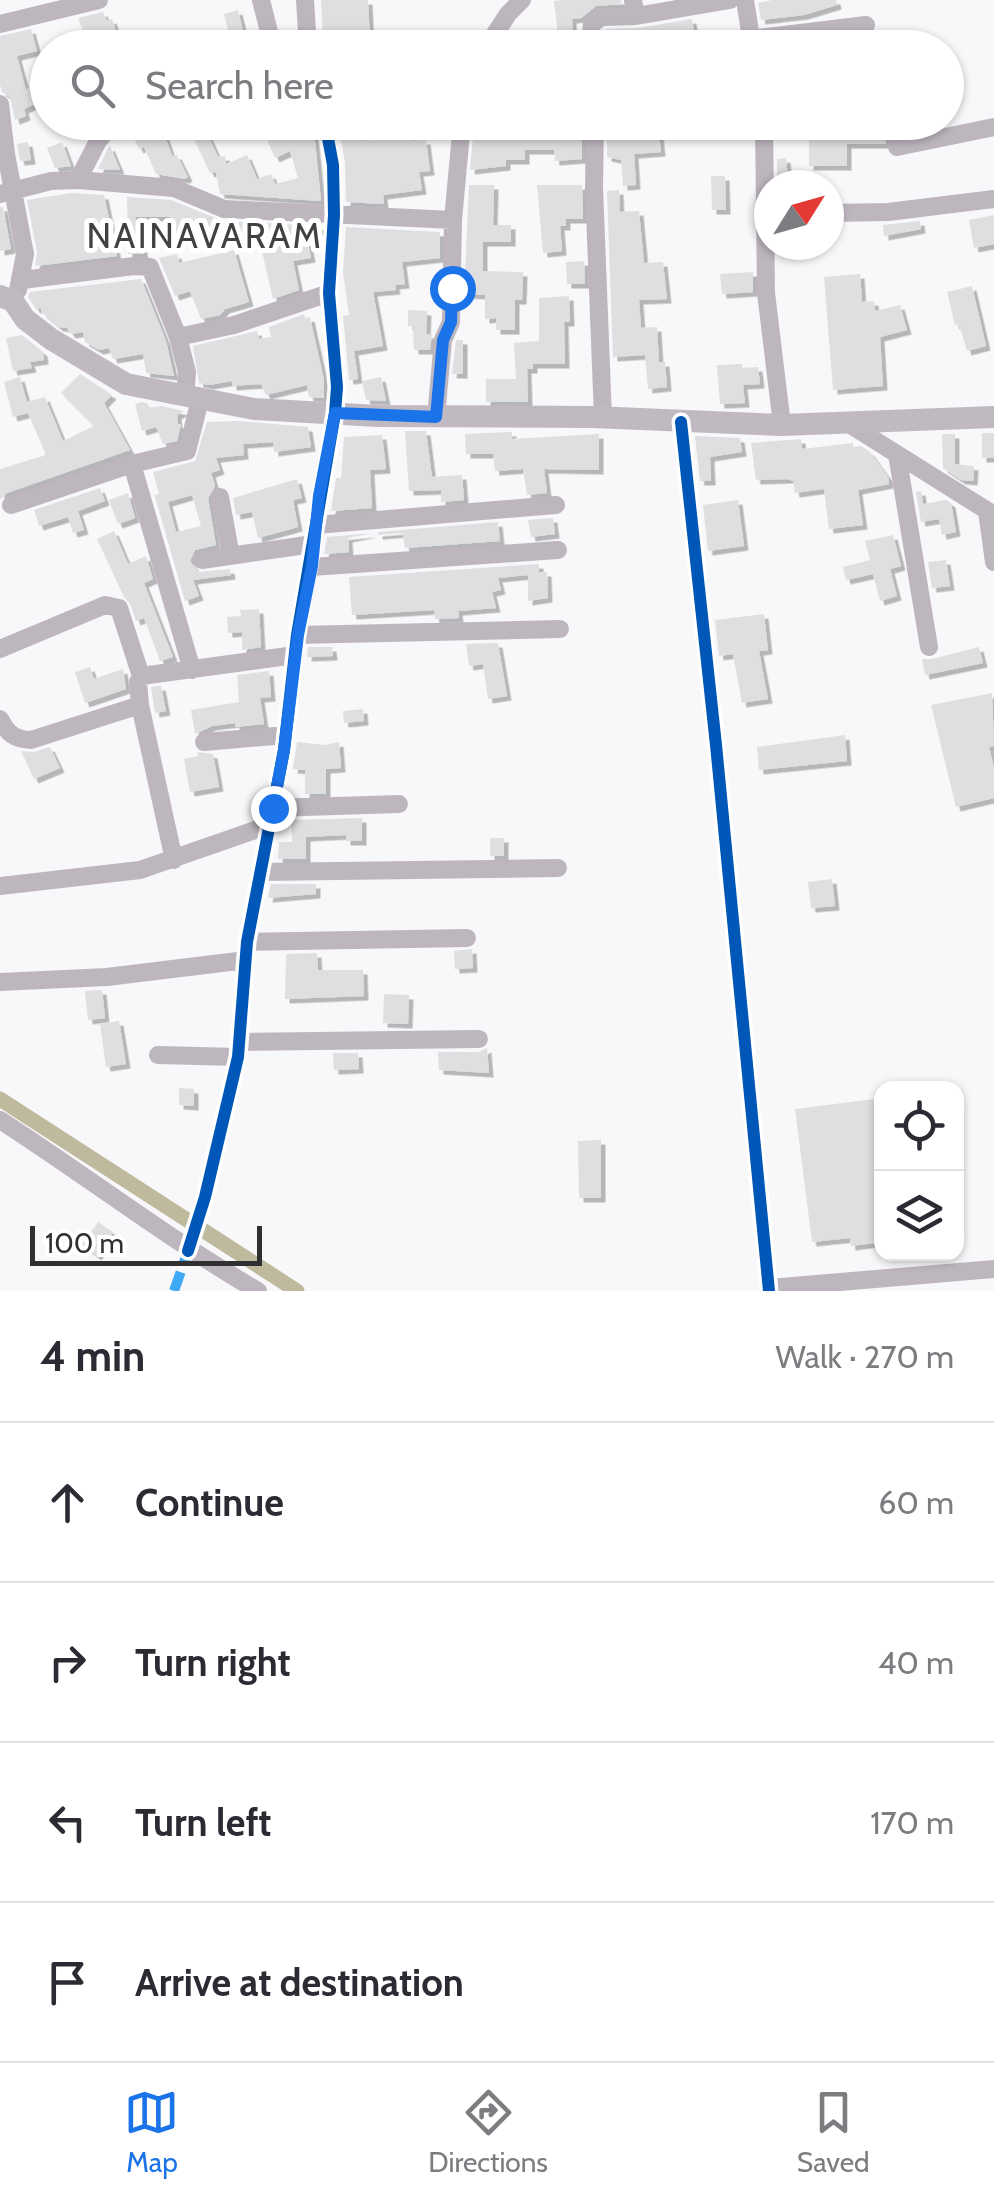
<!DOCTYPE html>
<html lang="en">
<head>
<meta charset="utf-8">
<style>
  :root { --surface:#fff; --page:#f2f2f3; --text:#2b2b33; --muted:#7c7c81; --line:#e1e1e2; --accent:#1a73e8 }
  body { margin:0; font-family:Cabin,sans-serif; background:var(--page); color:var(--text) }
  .controls { position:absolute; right:30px; bottom:30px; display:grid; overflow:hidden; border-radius:20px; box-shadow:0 2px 8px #0004 }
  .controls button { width:90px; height:90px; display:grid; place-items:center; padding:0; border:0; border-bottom:2px solid var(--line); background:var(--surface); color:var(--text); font:50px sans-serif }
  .compass { position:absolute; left:754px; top:170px; width:90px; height:90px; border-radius:50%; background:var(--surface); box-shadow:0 2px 8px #0004; rotate:53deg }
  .scale { position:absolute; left:30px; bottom:25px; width:232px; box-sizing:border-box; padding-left:10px; border:5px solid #313031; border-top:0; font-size:28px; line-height:35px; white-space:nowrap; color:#313031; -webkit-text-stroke:8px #fff; paint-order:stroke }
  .stop { position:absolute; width:30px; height:30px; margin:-22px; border:8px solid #1a73e8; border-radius:50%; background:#fff }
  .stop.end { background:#1a73e8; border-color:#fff; box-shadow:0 2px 10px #0008 }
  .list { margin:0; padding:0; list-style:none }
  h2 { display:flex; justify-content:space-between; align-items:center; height:130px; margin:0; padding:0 40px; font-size:42px }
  h2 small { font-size:32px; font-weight:400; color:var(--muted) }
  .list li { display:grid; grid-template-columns:65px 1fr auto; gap:30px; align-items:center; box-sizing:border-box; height:160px; padding:0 40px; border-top:2px solid var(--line) }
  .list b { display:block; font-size:38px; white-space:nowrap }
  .list em { font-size:32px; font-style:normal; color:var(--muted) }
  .icon { flex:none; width:55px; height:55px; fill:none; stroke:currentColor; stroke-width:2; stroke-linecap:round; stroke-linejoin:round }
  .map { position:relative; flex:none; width:994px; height:1291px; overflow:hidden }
  .search { position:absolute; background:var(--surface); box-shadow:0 2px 8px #0004; left:30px; right:30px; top:30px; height:110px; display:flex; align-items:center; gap:25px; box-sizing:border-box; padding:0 35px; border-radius:55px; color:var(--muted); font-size:38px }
  .sheet { height:770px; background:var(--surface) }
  nav { display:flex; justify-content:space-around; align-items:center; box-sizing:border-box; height:140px; border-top:2px solid var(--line); background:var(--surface); font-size:28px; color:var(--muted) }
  nav a { display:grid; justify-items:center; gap:5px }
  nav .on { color:var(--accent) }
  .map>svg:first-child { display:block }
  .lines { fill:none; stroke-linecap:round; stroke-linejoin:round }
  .canal { stroke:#bfb99e; stroke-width:15 }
  .building { fill:#dfdee0; fill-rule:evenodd; filter:url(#shadow) }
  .minor { stroke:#beb6bf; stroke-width:18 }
  .major { stroke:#c1b9c2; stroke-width:22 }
  .quiet { stroke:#3fa9f5; stroke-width:10; stroke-dasharray:20 10; stroke-linecap:butt }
  .cycleway-casing { stroke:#fff; stroke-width:19 }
  .cycleway { stroke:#0057b8; stroke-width:12 }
  .route { stroke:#1a73e8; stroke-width:12 }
  .labels { text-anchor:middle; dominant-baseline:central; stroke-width:10; stroke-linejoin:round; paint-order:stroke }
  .quarter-label { font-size:35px; letter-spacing:2.5px; fill:#434043; stroke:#fff }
</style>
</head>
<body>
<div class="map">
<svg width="994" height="1291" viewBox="0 0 994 1291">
  <defs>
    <filter id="shadow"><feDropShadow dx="4.5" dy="4.5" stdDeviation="0" flood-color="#0004"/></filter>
  </defs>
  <rect width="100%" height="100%" fill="#f8f7f9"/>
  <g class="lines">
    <path class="canal" d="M0,1099L297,1291"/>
  </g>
  <path class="building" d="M321,0H368L370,42L323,44Z
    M563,0H621V4L596,6L581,18L572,19L573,43L561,44V48H523V37L558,36L554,1Z
    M772,0H836L837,5L804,15L761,20L758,3Z
    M238,10L244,35L230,38L224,14Z
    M103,12L107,21L112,19L116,31L87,42L78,18Z
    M692,19L694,33L637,43L603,42L606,29L638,28Z
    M31,29L37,51L17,56L26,90L29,88L35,104L24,109L26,116L15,120L10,97L2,92L0,85V36Z
    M168,30L173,48H155L151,35Z
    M133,32L140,48H124L120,37Z
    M407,32L408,48L373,47L372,34Z
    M126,122H160L172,156L177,155L188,177L185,179L156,174L144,147L139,149Z
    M186,122H202L218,157L225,156L226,164L247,155L257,179L271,174L275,184L298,178L290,151L275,158L264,133L271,130L269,122H313L321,201L220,194L216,172L210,173Z
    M338,122H363L364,141L391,139L389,122H412L414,141L426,140L430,171L419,172L422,190L383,195L384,204L346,202L345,163Z
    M619,122L620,137L659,133L661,152L634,154L636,185L623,186L621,160L607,157V123Z
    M809,122H886V141L885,144H847V166H809Z
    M542,125H567V131L582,130V159L555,161L554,150H525V160H506V166L470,170L474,126Z
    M28,142L31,160L20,161L17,144Z
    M62,142L71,166L55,168L47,148Z
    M110,146L120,170L98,169L108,148Z
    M786,158L788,178L777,179V159Z
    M711,176H725L726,210H712Z
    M469,185H494L493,225H511V242H483V271L523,272L522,300H515V330H496V318L485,319V295L464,294Z
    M537,185H582L583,219H566V226H560L562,251L543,253Z
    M619,190L620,212L639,211L644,263L663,262L667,299L639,300L641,328L657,327L659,362H665L667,387L648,389L645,355L613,357L607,191Z
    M72,193L104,195L117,256L35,266L37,252L27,200Z
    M127,197L171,200L223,221L321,226L320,231L306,233L311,258L293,261L299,290L273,299L261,247L258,244L240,248L235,223L174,238L170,217H135L144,254H128Z
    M0,207H3L11,249L0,251Z
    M994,215V244L974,248L969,220Z
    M920,221L921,229L884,236L883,225Z
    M346,227L440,232V258L402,262L405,284L395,285L396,290L373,292L383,346L354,351L358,379L349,380L343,316L349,315L343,272Z
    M234,250L249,302L225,309L220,315L201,319L190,291L175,296L159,258L177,254L179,263Z
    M584,261L585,284H567L566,262Z
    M753,272V292L722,294L720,274Z
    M860,274L862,302L874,301L875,311L900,305L907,330L880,337L883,386L833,390L824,277Z
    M141,279L166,341L174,376L146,373L143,354L113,359L109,348L99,350L85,342L83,332L71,334L67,328L59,327L42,313L41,308L36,309L28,297L30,292Z
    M972,286L986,346L967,351L959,324L955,325L947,292Z
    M569,296L570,322H564L565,364H533V369H527L528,402H486V379H516L514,343L539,341V298Z
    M408,310L427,311L426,334H432L430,350H414L413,326H408Z
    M304,314L305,318L310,317L324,380V398L309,397L307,385L266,395L261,384L232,386V381L209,385L199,383L193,346L257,331L259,339L271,337L269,327Z
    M22,335L43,352L44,360L30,362L32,368L13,371L6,338Z
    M456,340H463V374H452Z
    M742,364V368L758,367L760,384L743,385L745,403L720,404L717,365Z
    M80,374L112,395L104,403L130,450L7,493L0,500V469L46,455L28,413L13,417L4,382L20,377L27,402L45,397L63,441L94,426L61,393Z
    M381,377L386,401L366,400L362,381Z
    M141,402L147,403L149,408L161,406L184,411L177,415L178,424H181L177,441L163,444L156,427L142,431L135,404Z
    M238,421L308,427L311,447L274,452L273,442L243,444L244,455L216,458L220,470L211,473L215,486L208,498L216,545L195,550L190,561L198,572L230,569L231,575L193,580L199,596L185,601L153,490L155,495L159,494L153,472L195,461L207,422ZM192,495L201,526L176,532L168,502Z
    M405,431H426L432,477L462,475L464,500L441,502V490L409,491Z
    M512,432V439L599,434V470L544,469L547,493L527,495L523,469L495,471L493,454H466L465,434Z
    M982,433H994V458H982Z
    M942,434H955V464L974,466L973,481L961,480L943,468Z
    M382,435L386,469L370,470L372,508L331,511L336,478H341L344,437Z
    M695,436L740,438L742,452L710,457L711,481H700Z
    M801,439L802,449L853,443V447L861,446L870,452L888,477L889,484L858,490L863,525L829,529L824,489L795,493L793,481L788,479L756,480L751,443Z
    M297,479L302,498L293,500L298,527L258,538L252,512L236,515L233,498Z
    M100,488L105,501L78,511L84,530L73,533L68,517L39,526L34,510Z
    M921,491L923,504L946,500L951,503L956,532L942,535L939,519L921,522L916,492Z
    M128,493L135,518L118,524L109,500Z
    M738,500L744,546L708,551L703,505Z
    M553,518L555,534L531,537L528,520Z
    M498,522L500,541L405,548L403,533L378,535V532Z
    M114,531L128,564L146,556L153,579L144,583L173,657L160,661L144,618L136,621L130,603L124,597L97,539Z
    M373,533L348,538L349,552L324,554L327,537Z
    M893,535L901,566L890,569L897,596L880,601L873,574L846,580L843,567L870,560L865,541Z
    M946,560L950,586L932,588L928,562Z
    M539,564V572H547L548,598L528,601V575L498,578L501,590L492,592L496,608L458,611L459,618L435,619L434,610L352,615L349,577Z
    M259,609L261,647L242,650V632L228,633L227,617L241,616L240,610Z
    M764,614L768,650L759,651L768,699L742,703L733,654L719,656L715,620Z
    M498,643L507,696L488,699L483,664L469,666L466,644Z
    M308,647H332L333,656L307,657Z
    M979,647L983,663L925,675L922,659H932Z
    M90,667L94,679L123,669L126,689L85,703L75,672Z
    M269,671L271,697L260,698L264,724L235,727V723L212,726L195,734L191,710L239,702L237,675Z
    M161,686L166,711L155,713L151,687Z
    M992,693L994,746L989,747L994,768V798L956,807L931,705Z
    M363,709L364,721L344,723L343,711Z
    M845,735L847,761L759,770L757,747Z
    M297,742L325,745L339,742L341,768L326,769V794H305V770L293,769Z
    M50,747L60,768L34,779L21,751L34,752Z
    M197,752L213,754L219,787L190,792L184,759L198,756Z
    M362,818V841H346V835L306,837V859H278L279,842H292L291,820Z
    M490,838H504V856H490Z
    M832,879L835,906L811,908L808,882Z
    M271,884H316V894L268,898Z
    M472,949L473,968L455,969L454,951Z
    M317,953L318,970H363L364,996L285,999L286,954Z
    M102,990L105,1018L88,1020L85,991Z
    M384,994L409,995L408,1024L383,1023Z
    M119,1021L126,1064L106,1067L100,1024Z
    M487,1048L489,1073L439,1070L438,1052H479Z
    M333,1053H358L359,1069L334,1070Z
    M179,1088L194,1089V1106L179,1105Z
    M882,1098V1242L851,1246L850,1238L812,1242L795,1109Z
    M601,1140V1198H579L578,1141Z
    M98,1222L113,1232L97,1256L82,1245Z"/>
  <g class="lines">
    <path class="minor" d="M261,0L273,48
      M305,0L308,48
      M745,0L751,38
      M636,16L730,0
      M0,24L99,0
      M486,48L508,14L522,0
      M590,48L592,23L602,17L636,16L633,0
      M676,48L866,25
      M0,104L6,154L25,254L18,290
      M595,122L594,187L603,418
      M764,122L766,293L782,425
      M897,147L994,127
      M78,180L98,141L114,122
      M0,194L51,181L78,180L174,188L224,209L453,220
      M829,213L888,212L994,199
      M22,280L134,266L150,267L178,337
      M185,397L187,372L178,337L234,325L329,293
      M436,417L443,340L451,322L453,220L462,122
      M681,422L716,745L769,1291
      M849,424L994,515
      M897,454L929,647
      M132,464L192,670
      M220,497L231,556
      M11,505L132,464L187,451L200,400
      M987,511L994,562
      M316,525L556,505
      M202,560L313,544
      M312,567L558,550
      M297,635L560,629
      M0,649L105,605L119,608L141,676L138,682L140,705L174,860
      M141,676L295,655
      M0,719C8,734 14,739 31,740L140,705
      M204,742L286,735
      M273,808L399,804
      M261,872L558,868
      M0,886L140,870L270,825
      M247,942L467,938
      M0,982L107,977L246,960
      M241,1042L479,1039
      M158,1055L238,1057
      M0,1120C87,1176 168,1239 258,1291
      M188,1251L205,1197L238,1057L247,942L284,750L297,635L335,413L337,387L329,293L334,215L333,165L325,122
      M769,1288L994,1269"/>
    <path class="major" d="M0,296L13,301L25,319L51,339L126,384L254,409L378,416L593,417L782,425L994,417"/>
    <path class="quiet" d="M174,1291L188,1251"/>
    <g class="cycleway-casing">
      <path id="cycleway" d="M681,422L716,745L769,1291
        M188,1251L205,1197L238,1057L247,942L284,750L297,635L335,413L337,387L329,293L334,215L333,165L325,122"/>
    </g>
    <use href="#cycleway" class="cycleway"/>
  </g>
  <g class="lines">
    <path class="route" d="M273,808L284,750L298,635L312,566L319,496L335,413L436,417L443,340L451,322L452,288"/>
  </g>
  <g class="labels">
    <g class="quarter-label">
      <text x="205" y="235">NAINAVARAM</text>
    </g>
  </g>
</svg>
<div class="controls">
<button><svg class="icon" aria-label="locate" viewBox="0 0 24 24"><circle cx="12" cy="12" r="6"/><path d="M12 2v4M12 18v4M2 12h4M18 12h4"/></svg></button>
<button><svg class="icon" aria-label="layers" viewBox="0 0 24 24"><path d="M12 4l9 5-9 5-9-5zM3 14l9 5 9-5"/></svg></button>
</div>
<svg class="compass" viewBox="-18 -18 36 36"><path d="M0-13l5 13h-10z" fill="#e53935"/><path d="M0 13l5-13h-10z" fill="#7c7c81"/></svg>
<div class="scale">100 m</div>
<div class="stop" style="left:452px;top:288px"></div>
<div class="stop end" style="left:273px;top:808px"></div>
<div class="search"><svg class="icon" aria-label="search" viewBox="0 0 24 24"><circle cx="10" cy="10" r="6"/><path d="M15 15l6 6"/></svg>Search here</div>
</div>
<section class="sheet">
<h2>4 min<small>Walk · 270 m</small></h2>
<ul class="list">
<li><svg class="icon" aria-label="ahead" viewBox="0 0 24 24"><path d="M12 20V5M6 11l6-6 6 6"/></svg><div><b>Continue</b></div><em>60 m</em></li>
<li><svg class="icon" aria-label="right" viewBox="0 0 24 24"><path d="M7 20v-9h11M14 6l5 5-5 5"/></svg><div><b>Turn right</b></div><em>40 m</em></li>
<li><svg class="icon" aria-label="left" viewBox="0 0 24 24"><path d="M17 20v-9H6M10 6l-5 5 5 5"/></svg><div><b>Turn left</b></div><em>170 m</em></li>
<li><svg class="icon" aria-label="arrive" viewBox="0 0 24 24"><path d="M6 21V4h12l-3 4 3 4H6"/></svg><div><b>Arrive at destination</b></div></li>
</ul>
</section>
<nav>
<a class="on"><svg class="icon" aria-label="map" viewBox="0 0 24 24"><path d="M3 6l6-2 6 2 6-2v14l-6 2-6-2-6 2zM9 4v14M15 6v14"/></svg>Map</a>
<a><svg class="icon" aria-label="directions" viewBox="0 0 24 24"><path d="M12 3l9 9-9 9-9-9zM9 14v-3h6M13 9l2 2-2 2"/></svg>Directions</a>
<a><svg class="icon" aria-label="saved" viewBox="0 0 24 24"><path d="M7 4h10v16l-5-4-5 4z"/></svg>Saved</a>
</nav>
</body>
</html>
